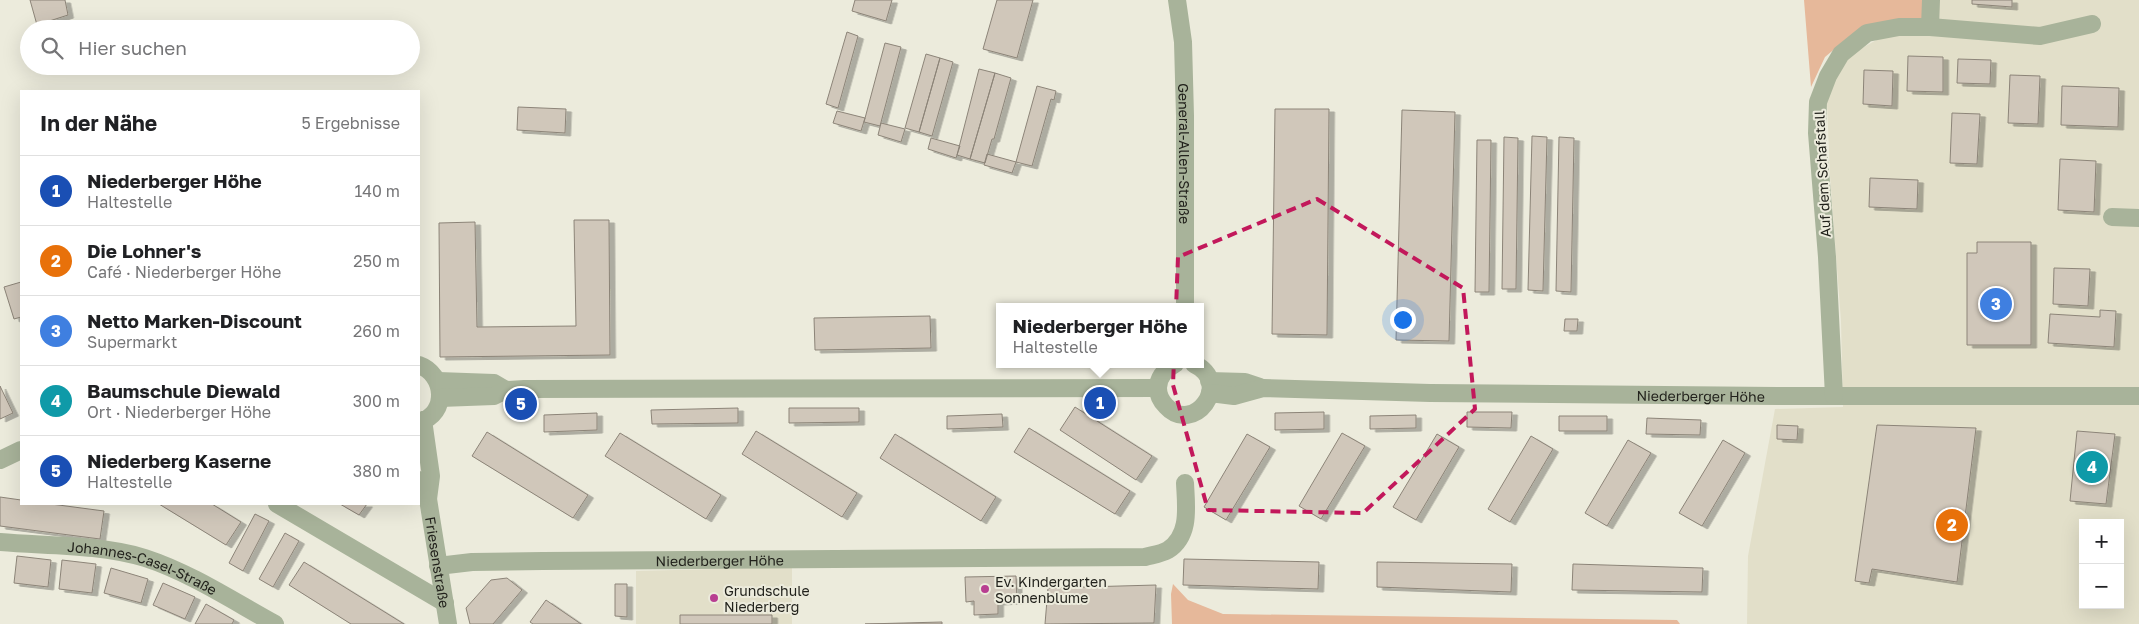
<!DOCTYPE html>
<html lang="de">
<head>
<meta charset="utf-8">
<style>
  :root { --surface:#fff; --page:#f6f6f6; --text:#202124; --muted:#757577; --line:#e0e0e0; --accent:#b83e91 }
  body { margin:0; font-family:"Golos Text",sans-serif; background:var(--page); color:var(--text) }
  .controls { position:absolute; right:15px; bottom:15px; display:grid; overflow:hidden; border-radius:0px; box-shadow:0 5px 20px #0002 }
  .controls button { width:45px; height:45px; display:grid; place-items:center; padding:0; border:0; border-bottom:1px solid var(--line); background:var(--surface); color:var(--text); font:25px sans-serif }
  .you { position:absolute; left:1402px; top:319px; width:18px; height:18px; margin:-12px; border:4px solid #fff; border-radius:50%; background:#1a73e8; box-shadow:0 0 0 8px #1a73e833 }
  .badge { display:grid; place-items:center; width:32px; height:32px; border-radius:50%; background:var(--accent); color:#fff; font-size:16px; font-weight:700 }
  .pin { position:absolute; translate:-50% -50%; border:2px solid #fff; box-shadow:0 1px 5px #0006 }
  .popup { position:absolute; left:996px; top:303px; width:208px; height:65px; box-sizing:border-box; display:grid; place-content:center; border-radius:0px; background:var(--surface); filter:drop-shadow(0 1px 4px #0005); font-size:16px; white-space:nowrap; color:var(--muted) }
  .popup b { font-size:19px; color:var(--text) }
  .popup::after { content:''; position:absolute; left:50%; top:100%; margin-left:-10px; border:10px solid transparent; border-top-color:var(--surface) }
  .list { margin:0; padding:0; list-style:none }
  h2 { display:flex; justify-content:space-between; align-items:center; height:65px; margin:0; padding:0 20px; font-size:21px }
  h2 small { font-size:16px; font-weight:400; color:var(--muted) }
  .list li { display:grid; grid-template-columns:32px 1fr auto; gap:15px; align-items:center; box-sizing:border-box; height:70px; padding:0 20px; border-top:1px solid var(--line) }
  .list b { display:block; font-size:19px; white-space:nowrap }
  .list p { margin:0; font-size:16px; white-space:nowrap; color:var(--muted) }
  .list em { font-size:16px; font-style:normal; color:var(--muted) }
  .icon { flex:none; width:28px; height:28px; fill:none; stroke:currentColor; stroke-width:2; stroke-linecap:round; stroke-linejoin:round }
  .map { position:relative; flex:none; width:2139px; height:624px; overflow:hidden }
  .search { position:absolute; background:var(--surface); box-shadow:0 5px 20px #0002; left:20px; top:20px; width:400px; height:55px; display:flex; align-items:center; gap:12px; box-sizing:border-box; padding:0 18px; border-radius:28px; color:var(--muted); font-size:19px }
  .panel { position:absolute; background:var(--surface); box-shadow:0 5px 20px #0002; left:20px; top:90px; width:400px; height:415px; border-radius:0px }
  .map>svg:first-child { display:block }
  .built { fill:#e2dfc9; fill-rule:evenodd }
  .green { fill:#e6b89a }
  .building { fill:#d0c7ba; stroke:#8c8478; filter:url(#shadow) }
  .lines { fill:none; stroke-linecap:round; stroke-linejoin:round }
  .minor { stroke:#a8b39a; stroke-width:18 }
  .marked { fill:none; stroke:#c2185b; stroke-width:4; stroke-dasharray:10 6; stroke-linejoin:round }
  .poi-dot { fill:#b83e91; stroke:#ecebdc; stroke-width:2 }
  .labels { text-anchor:middle; dominant-baseline:central; stroke-width:4; stroke-linejoin:round; paint-order:stroke }
  .street-label { font-size:14px; fill:#22221c; stroke:#ecebdc }
  .poi-label { font-size:14px; fill:#22221c; stroke:#ecebdc; text-anchor:start }
</style>
</head>
<body>
<div class="map">
<svg width="2139" height="624" viewBox="0 0 2139 624">
  <defs>
    <filter id="shadow"><feDropShadow dx="5.5" dy="3" stdDeviation="0" flood-color="#0004"/></filter>
  </defs>
  <rect width="100%" height="100%" fill="#ecebdc"/>
  <path class="built" d="M1927,0H2139V624H1747L1748,556L1775,409L1843,407L1841,321L1830,176L1827,103L1836,72L1855,52L1880,38ZM2083,523H2120V605H2083Z
    M792,567V624H636V571Z"/>
  <path class="green" d="M1804,0H1927L1922,19L1850,36L1825,57L1811,87Z
    M1173,584L1188,600L1223,614L1677,620L1680,624H1172L1171,594Z"/>
  <path class="building" d="M30,0H65L68,15L37,25Z
    M855,0H892L886,21L852,11Z
    M997,0H1033L1017,58L983,49Z
    M1972,0H2012V7L1972,4Z
    M847,32L858,36L838,108L826,104Z
    M885,43L901,47L880,126L864,122Z
    M926,54L940,58L919,132L905,128Z
    M1908,56L1943,57V92L1907,91Z
    M940,58L953,62L932,136L919,132Z
    M1958,59L1991,60L1990,84L1957,83Z
    M979,69L995,73L970,159L957,155Z
    M1864,70L1893,71L1892,106L1863,104Z
    M995,73L1011,78L994,139H992L985,163L970,159Z
    M2010,75L2040,76L2038,124L2008,123Z
    M1037,86L1056,91L1054,100L1051,99L1032,166L1016,162Z
    M2062,86L2119,88L2118,127L2061,125Z
    M518,107L566,109L565,133L517,130Z
    M1275,109H1329L1327,335L1272,334Z
    M1402,110L1455,112L1449,341L1396,340Z
    M837,111L865,118L861,131L833,123Z
    M1952,113L1980,114L1977,164L1950,163Z
    M881,123L905,129L901,142L878,135Z
    M1532,136L1547,137L1543,291L1528,290Z
    M1504,137L1518,138L1516,289H1502Z
    M1559,137L1574,138L1571,292L1556,291Z
    M931,138L960,146L956,158L928,149Z
    M1477,140H1491L1489,292H1475Z
    M987,154L1016,162L1012,173L984,165Z
    M2060,159L2096,161L2094,212L2058,210Z
    M1870,178L1918,180L1917,209L1869,207Z
    M574,220H609L610,355L440,357L439,223L475,222L477,327L576,326Z
    M1977,242H2031V345H1967V253H1977Z
    M2054,268L2090,269L2088,306L2053,304Z
    M21,282V317L14,319L4,287Z
    M2100,310L2116,311L2114,347L2048,343L2050,314L2100,317Z
    M930,316L931,348L815,350L814,318Z
    M1565,319H1578L1577,331H1564Z
    M0,386L13,413L0,419Z
    M1075,407L1152,456L1136,480L1060,430Z
    M738,408V423L652,424L651,410Z
    M789,408H859V422L789,423Z
    M1324,412V429L1275,430V413Z
    M1467,412H1512L1511,428L1467,427Z
    M597,413V430L544,432V415Z
    M1002,414L1003,427L947,429V416Z
    M1416,415V428L1370,429V416Z
    M1559,416H1607V431H1559Z
    M1647,418L1701,420L1700,435L1646,434Z
    M1777,425L1798,426L1797,440L1777,439Z
    M1877,425L1976,428L1957,582L1872,569L1869,583L1855,581Z
    M1029,428L1130,491L1115,514L1014,452Z
    M756,431L857,493L842,517L742,454Z
    M2077,431L2115,434L2106,504L2070,501Z
    M487,432L588,495L573,518L472,456Z
    M620,433L721,495L706,519L605,456Z
    M1342,433L1365,446L1321,519L1299,506Z
    M895,434L996,497L981,521L880,458Z
    M1247,434L1270,447L1226,520L1204,507Z
    M1437,434L1459,447L1416,520L1393,507Z
    M1531,436L1553,449L1510,522L1488,509Z
    M1628,440L1651,453L1607,526L1585,513Z
    M1723,440L1745,453L1702,526L1679,513Z
    M0,497L21,500V504H51L104,511L100,539L0,526Z
    M159,504H212L241,522L226,545Z
    M340,504H367L359,515Z
    M255,514L269,521L243,571L229,563Z
    M285,533L299,541L273,587L259,579Z
    M17,556L51,560L48,587L14,583Z
    M1184,559L1319,562L1318,589L1183,585Z
    M62,560L96,564L92,593L59,589Z
    M304,562L404,624H351L289,585Z
    M1377,562L1512,564L1511,592L1377,587Z
    M1573,564L1703,568L1702,592L1572,590Z
    M111,568L148,579L141,603L104,593Z
    M1016,576L1017,601L998,602V614L974,615V601L966,602L965,577Z
    M507,578L522,590L493,624H470L466,608L491,580Z
    M163,583L195,597L185,619L153,605Z
    M615,584H627V617L615,616Z
    M1156,585L1154,623L1045,624L1048,588Z
    M546,600L581,624H533L530,622Z
    M206,604L234,620L232,624H195Z
    M680,615H772V624H680Z
    M942,622V624H865Z"/>
  <g class="lines">
    <g class="minor">
      <path id="s1" d="M1177,0L1183,42L1185,116V307"/>
      <path d="M1930,27L1931,0"/>
      <path d="M2112,217L2139,218"/>
      <path d="M1175,364C1166,369 1158,377 1158,388C1158,395 1161,401 1166,406C1193,436 1234,383 1194,364"/>
      <path d="M419,365C445,374 449,414 419,422"/>
      <path d="M438,381L494,383L506,390"/>
      <path d="M1209,381L1245,382L1260,387"/>
      <path id="s2" d="M1210,393L1234,396L1263,388L1430,393L1777,396H2139"/>
      <path d="M1834,396L1827,257L1817,133L1818,102L1828,76L1841,54L1867,33L1899,27H1930L2040,36L2092,24"/>
      <path d="M440,398L494,396L506,390L524,389L1158,388"/>
      <path d="M423,420L431,476L428,499"/>
      <path d="M0,460L21,450"/>
      <path id="s3" d="M419,480L428,499L448,624"/>
      <path d="M277,504L445,603"/>
      <path id="s4" d="M0,542C47,546 99,544 145,558C191,573 233,601 275,624"/>
      <path id="s5" d="M438,566L472,562L543,561L1145,557C1152,555 1161,554 1168,550C1191,535 1186,506 1185,483"/>
    </g>
  </g>
  <path class="marked" d="M1317,199L1463,288L1475,409L1363,513L1208,510L1173,385L1178,257Z"/>
  <g class="poi-dot">
    <circle cx="985" cy="589" r="5"/>
    <circle cx="714" cy="598" r="5"/>
  </g>
  <g class="labels">
    <g class="street-label">
      <text stroke="none"><textPath href="#s1" startOffset="154">General-Allen-Straße</textPath></text>
      <text transform="translate(1822 174) rotate(-93)">Auf dem Schafstall</text>
      <text stroke="none"><textPath href="#s2" startOffset="492">Niederberger Höhe</textPath></text>
      <text stroke="none"><textPath href="#s5" startOffset="282">Niederberger Höhe</textPath></text>
      <text stroke="none"><textPath href="#s3" startOffset="85">Friesenstraße</textPath></text>
      <text stroke="none"><textPath href="#s4" startOffset="146">Johannes-Casel-Straße</textPath></text>
    </g>
    <g class="poi-label">
      <text x="995" y="581">Ev. Kindergarten<tspan x="995" dy="16">Sonnenblume</tspan></text>
      <text x="724" y="590">Grundschule<tspan x="724" dy="16">Niederberg</tspan></text>
    </g>
  </g>
</svg>
<div class="controls">
<button>+</button>
<button>−</button>
</div>
<div class="you"></div>
<div class="pin badge" style="left:1100px;top:403px;background:#1a4fb4">1</div>
<div class="popup"><b>Niederberger Höhe</b>Haltestelle</div>
<div class="pin badge" style="left:1952px;top:525px;background:#e8710a">2</div>
<div class="pin badge" style="left:1996px;top:304px;background:#3f7fe0">3</div>
<div class="pin badge" style="left:2092px;top:467px;background:#0f9aa8">4</div>
<div class="pin badge" style="left:521px;top:404px;background:#1a4fb4">5</div>
<div class="search"><svg class="icon" aria-label="search" viewBox="0 0 24 24"><circle cx="10" cy="10" r="6"/><path d="M15 15l6 6"/></svg>Hier suchen</div>
<section class="panel">
<h2>In der Nähe<small>5 Ergebnisse</small></h2>
<ul class="list">
<li><span class="badge" style="background:#1a4fb4">1</span><div><b>Niederberger Höhe</b><p>Haltestelle</p></div><em>140 m</em></li>
<li><span class="badge" style="background:#e8710a">2</span><div><b>Die Lohner's</b><p>Café · Niederberger Höhe</p></div><em>250 m</em></li>
<li><span class="badge" style="background:#3f7fe0">3</span><div><b>Netto Marken-Discount</b><p>Supermarkt</p></div><em>260 m</em></li>
<li><span class="badge" style="background:#0f9aa8">4</span><div><b>Baumschule Diewald</b><p>Ort · Niederberger Höhe</p></div><em>300 m</em></li>
<li><span class="badge" style="background:#1a4fb4">5</span><div><b>Niederberg Kaserne</b><p>Haltestelle</p></div><em>380 m</em></li>
</ul>
</section>
</div>
</body>
</html>
